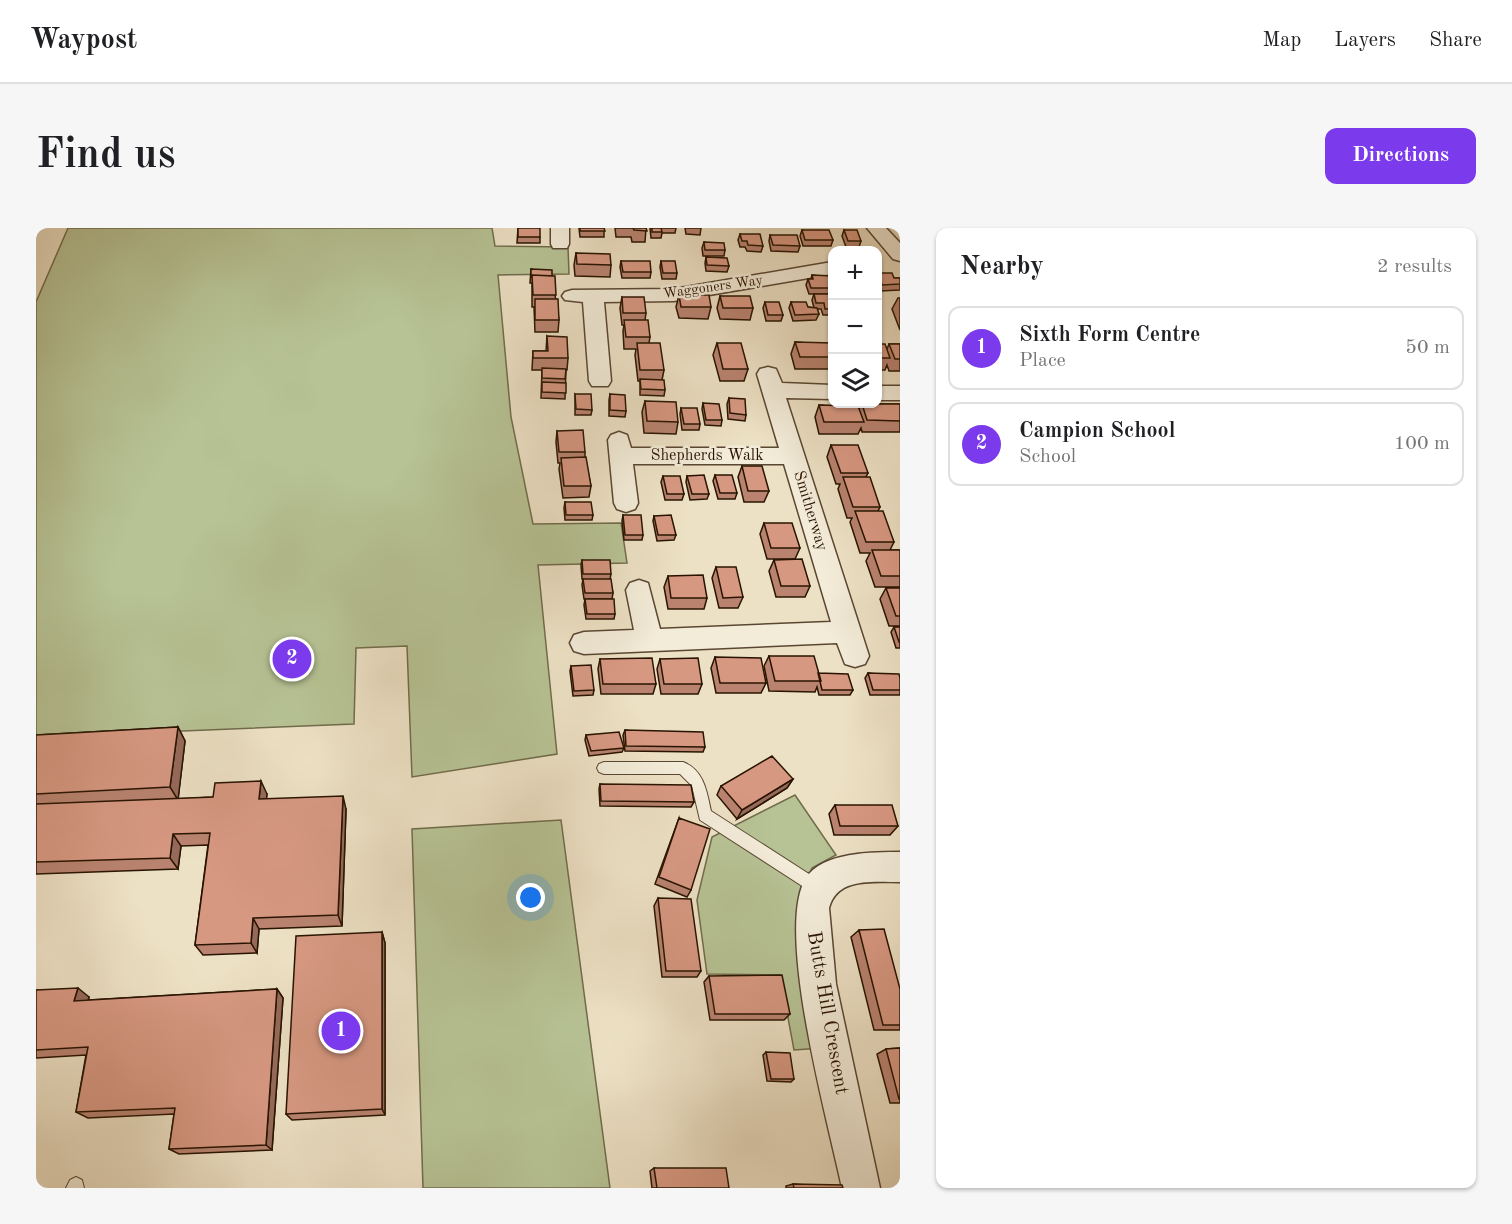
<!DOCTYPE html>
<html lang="en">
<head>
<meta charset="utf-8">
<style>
  :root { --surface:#fff; --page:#f6f6f6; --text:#202124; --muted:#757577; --line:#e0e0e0; --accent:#7c3aed }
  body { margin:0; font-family:"Old Standard TT",serif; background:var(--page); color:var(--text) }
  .controls { position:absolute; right:18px; top:18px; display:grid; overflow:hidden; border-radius:12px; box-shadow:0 2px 4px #0004 }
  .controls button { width:54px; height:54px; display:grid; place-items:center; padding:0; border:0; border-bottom:2px solid var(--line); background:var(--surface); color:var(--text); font:30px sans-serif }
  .you { position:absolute; left:495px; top:670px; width:21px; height:21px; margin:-15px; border:4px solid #fff; border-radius:50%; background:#1a73e8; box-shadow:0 0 0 9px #1a73e833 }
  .badge { display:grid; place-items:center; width:39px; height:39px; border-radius:50%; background:var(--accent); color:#fff; font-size:20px; font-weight:700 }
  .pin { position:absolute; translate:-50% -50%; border:3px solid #fff; box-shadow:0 2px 6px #0006 }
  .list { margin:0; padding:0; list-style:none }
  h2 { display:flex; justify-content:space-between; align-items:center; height:78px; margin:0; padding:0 24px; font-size:26px }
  h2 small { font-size:20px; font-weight:400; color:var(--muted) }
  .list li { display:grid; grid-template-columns:39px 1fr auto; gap:18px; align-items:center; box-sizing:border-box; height:84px; margin:0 12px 12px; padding:0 12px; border:2px solid var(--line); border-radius:12px }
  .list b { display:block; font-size:22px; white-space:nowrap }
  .list p { margin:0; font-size:20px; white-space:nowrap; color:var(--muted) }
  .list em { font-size:20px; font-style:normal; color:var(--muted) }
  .icon { flex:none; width:33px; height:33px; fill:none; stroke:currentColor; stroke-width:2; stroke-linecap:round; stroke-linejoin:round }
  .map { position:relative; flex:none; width:864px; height:960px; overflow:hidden; border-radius:12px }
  header { display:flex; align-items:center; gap:36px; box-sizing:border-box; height:84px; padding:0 30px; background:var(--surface); border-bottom:2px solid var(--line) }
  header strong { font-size:28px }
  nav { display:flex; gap:33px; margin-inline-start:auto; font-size:21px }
  .intro { display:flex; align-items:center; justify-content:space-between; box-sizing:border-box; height:144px; padding:0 36px }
  h1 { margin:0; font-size:42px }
  .button { padding:15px 27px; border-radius:12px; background:var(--accent); color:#fff; font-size:21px; font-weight:700 }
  main { display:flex; gap:36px; padding:0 36px }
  aside { flex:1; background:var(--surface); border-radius:12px; box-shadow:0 2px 4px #0004 }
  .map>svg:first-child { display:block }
  .green { fill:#b7c395; stroke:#706c4b; stroke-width:1.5 }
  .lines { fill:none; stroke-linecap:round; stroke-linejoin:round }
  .lane-casing { stroke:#5a4732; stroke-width:2 }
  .street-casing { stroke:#5a4732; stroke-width:3 }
  .lane { fill:#f3ecd9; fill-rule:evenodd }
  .street { fill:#f3ecd9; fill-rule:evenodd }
  .wall { fill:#b98370; stroke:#291401; stroke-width:1.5 }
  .shaded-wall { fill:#966a5b; stroke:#291401; stroke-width:1.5 }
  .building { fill:#d79882; stroke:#291401; stroke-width:1.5 }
  .labels { text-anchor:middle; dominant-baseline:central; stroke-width:5; stroke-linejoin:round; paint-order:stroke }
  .far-street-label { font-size:14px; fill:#291401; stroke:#f3ecd9 }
  .street-label { font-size:16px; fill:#291401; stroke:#f3ecd9 }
  .near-street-label { font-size:20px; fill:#291401; stroke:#f3ecd9 }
</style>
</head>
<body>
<header>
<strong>Waypost</strong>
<nav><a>Map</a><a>Layers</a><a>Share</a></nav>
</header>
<div class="intro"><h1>Find us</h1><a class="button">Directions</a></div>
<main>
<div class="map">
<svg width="864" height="960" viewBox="0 0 864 960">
  <rect width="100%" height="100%" fill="#ede1c5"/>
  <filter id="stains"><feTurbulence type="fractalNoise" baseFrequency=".00333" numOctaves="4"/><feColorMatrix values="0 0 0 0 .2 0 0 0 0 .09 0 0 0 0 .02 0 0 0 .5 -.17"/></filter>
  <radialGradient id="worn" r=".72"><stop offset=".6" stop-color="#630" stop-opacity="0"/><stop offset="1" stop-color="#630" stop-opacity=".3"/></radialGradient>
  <path class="green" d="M32,0H456L459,18L532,19L533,46L462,47L475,189L497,296L585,295L591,335L502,337L521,526L376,549L371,418L320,420L318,496L0,509V74Z
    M759,567L800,627L776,640L766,666L786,820L758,822L744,747L671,746L661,672L676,609Z
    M525,592L574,960H387L376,601Z"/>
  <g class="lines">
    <g class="lane-casing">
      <path id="lane" d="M568,534H647C668,542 671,564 675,583L787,655L790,660L787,665L782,667L777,665L664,592L656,558L644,546H568L563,544L561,540L563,536Z
        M40,949L46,952L48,960H30L34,952Z"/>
    </g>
    <g class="street-casing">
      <path id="street" d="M515,0H533V16L531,20H517L515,16Z
        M831,0H850L864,15V33L857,31Z
        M796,34V46L638,73L568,74L575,153L572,158H556L553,153L547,74L529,72L526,68L529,64L536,62L638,61Z
        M732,139L740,141L746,155L796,157V171L750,170L833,428L829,436L819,439L809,436L801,415L548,426L538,423L534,415L538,407L548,404L598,402L590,362L594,355L603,352L612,355L624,401L795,394L748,236H597L602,275L599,281L590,284L581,281L578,275L572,212L575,207L583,204L591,207L595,220H743L721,146L724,141Z
        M842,158H864V172H842Z
        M864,624V654C837,654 801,649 793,680L800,756L844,960H806C793,897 738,701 770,650C786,624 837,624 864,624Z"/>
    </g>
    <use href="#lane" class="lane"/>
    <use href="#street" class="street"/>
  </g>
  <path class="wall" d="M482,0L504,9V15H481Z
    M543,0H568V9H544Z
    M579,0H610L609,14H596L595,9H580Z
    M614,0H640L639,5H626L625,10H615Z
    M649,0H665L664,7L650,6Z
    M766,2L797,12L795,18H767L764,8Z
    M808,2L825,13L823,19H810L806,8Z
    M704,6L727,18L725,24L711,23L709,19H704L702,12Z
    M734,7L764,18L762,24L735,23L733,13Z
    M668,14L689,22L688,28H667L666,20Z
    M540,25L575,37L574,49L539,48L538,37Z
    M670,29L693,38L691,44L670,43L669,35Z
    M585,33L615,44L614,50H586L584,39Z
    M625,33L641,45L640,51H626L624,39Z
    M495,41L516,48L523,92L522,104H499L498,79H496V55H494Z
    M842,45L858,50H864V62L844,63L842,59V60Z
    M776,47L796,50V66H773L770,57L772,51H775Z
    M778,66H796V87H787L785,81H781L783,86L780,92L757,93L753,80L755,74L772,79L778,80L776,72Z
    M643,67L675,79L672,91L643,90L640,79Z
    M684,68L717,80L714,92L684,91L681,80Z
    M586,69L610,85L609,92L614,109L613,115L628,142L626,152L629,162L628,168L604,167V153H602L599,127L600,121H588L587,103L588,97H586L584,80Z
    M862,70H864V102L856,81Z
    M729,74L747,87L745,93H730L727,80Z
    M511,108L532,130L531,142H530L529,171L505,170L506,142H496L497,123H510Z
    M759,114L796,117V141H759L755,126Z
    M681,115L712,141L708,153H684L677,127Z
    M842,116L851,121L853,116H864V143H853L851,137L849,142H842Z
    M539,166L556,182L555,187H539Z
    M574,166L590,183L589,189L573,188V172Z
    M693,170L710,187L709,193L692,191L691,176Z
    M609,173L642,194L640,206L608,205L606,184Z
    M667,175L686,192L685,198L669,197L666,181Z
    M826,176H864V204H826L825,200L822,206H783L779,189L783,177L823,181Z
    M645,180L664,196L663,202H646L644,186Z
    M521,203L549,224V229L555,258L553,269L527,270L523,241L524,235H522L520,214Z
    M795,217L832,245L830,249L844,279L842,283L858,314L854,322H864V359H839L830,333L834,325H824L814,294L816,290H811L802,261L804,256H800L791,229Z
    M706,238L733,263L728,274H708L702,249Z
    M679,247L701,265L699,271H682L677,253Z
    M627,248L648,266L646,272H629L625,254Z
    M651,248L673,266L671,271L654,272L650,254Z
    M529,274L557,287L556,292H529L528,280Z
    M587,287L607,307L606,312H588L586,293Z
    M618,288L640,307L638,312L621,313L617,293Z
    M728,295L764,320L759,331H731L724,306Z
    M546,332L575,346L574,351L577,365L576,371H548L546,357L547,351H546L545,337Z
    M738,332L774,358L769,369H740L733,343Z
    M680,339L707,369L702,380H683L676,350Z
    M632,348L671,370L668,381H632L628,359Z
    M850,360H864V398H853L844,371Z
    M549,371L579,386L578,391H550L548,377Z
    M858,399H864V420H860L855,404Z
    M733,428L782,445L817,462L814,467H783L781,459L779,464L733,463L728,438Z
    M679,429L730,455L725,465H680L675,440Z
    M564,431L620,456L617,466H565L562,441Z
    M624,431L666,456L662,466H625L621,441Z
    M535,438L558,462L557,467L537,468L534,443Z
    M832,445L864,450V467H834L829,450Z
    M142,499L149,513L142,571L231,566L230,571L310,581L306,698L223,701L221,725L167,727L159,717L172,617L145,618L142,641L0,646V507Z
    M589,502L669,519L667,524L589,523L587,507Z
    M550,507L588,520L586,524L553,528L549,512Z
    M757,551L751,560L701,591L681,567L685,558Z
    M564,556L658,574L655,579L564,578L563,561Z
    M799,577L862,598L854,607H798L793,586Z
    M643,590L655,662L651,669L619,656Z
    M622,670L665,743L661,749H626L618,678Z
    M823,702L864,761V802H838L815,709Z
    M346,704L349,715V887L256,892L250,886Z
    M673,748L754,786L748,792H674L668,754Z
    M241,761L247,770L236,922L143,926L133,921L138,886L52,890L40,884L50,827L0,830V762L53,769L52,772Z
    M864,820V875H854L841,826L850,821Z
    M730,824L758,851L755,854L731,853L727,827Z
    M618,940L693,960H616L614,943Z
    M757,956L807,960H750V958Z"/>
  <path class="shaded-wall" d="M142,499L149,513L142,572L134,559Z
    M757,551L751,560L701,591L706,582Z
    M225,553L231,566L229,584L223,571Z
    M307,568L310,581L306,698L302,687Z
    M137,606L145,618L142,641L134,630Z
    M217,690L223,701L221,725L215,715Z
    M346,704L349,715V887L346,881Z
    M42,760L53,769L50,781L38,773Z
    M241,761L247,770L236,922L230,917Z"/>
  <path class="building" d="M482,0H504V9H482Z
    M544,0H568L569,3H544Z
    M597,0H610L611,3L598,2Z
    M616,0H625L626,4H616Z
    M766,2H793L797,12H769Z
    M808,2H821L825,13H812Z
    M704,6H724L727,18L712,17L711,13H706Z
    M734,7H761L764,18L737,17Z
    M668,14L688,15L689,22H669Z
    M540,25L574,26L575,37L541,36Z
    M670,29L691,30L693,38L671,37Z
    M585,33H614L615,44H587Z
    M625,33H639L641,45H627Z
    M495,41L516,42V48L496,47V49H495Z
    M842,45H856L858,50H864V56L846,57Z
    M496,47L519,48L520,67H497Z
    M776,47L796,48V60H775L772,51H777Z
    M778,66H796V81H789L788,75H780Z
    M643,67H673L675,79H645Z
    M684,68H714L717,80H687Z
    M586,69H608L610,85H587Z
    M499,71H522L523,92H499Z
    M729,74H743L747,87H732Z
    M755,74H770L772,79L781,80L783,86L759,87Z
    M588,92H612L614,109H590Z
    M511,108L531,109L532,130H497V123H512Z
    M759,114L796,115V129H764Z
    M601,115H624L628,142H604Z
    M681,115H705L712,141H687Z
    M842,116H849L854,130H842Z
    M853,116H864V131H859Z
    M506,140L530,141L529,151L506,150Z
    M604,151L628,152L629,162L605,161Z
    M506,154L530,155V165L506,164Z
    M539,166H555L556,182L540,181Z
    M574,166L589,167L590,183L574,182Z
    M693,170L709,171L710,187L694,185Z
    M609,173L640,174L642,194L611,193Z
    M667,175L683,176L686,192H670Z
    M826,176H864V193L831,192Z
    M783,177L822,178L828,194H788Z
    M645,180H661L664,196H648Z
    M547,202L549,224H523L521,203Z
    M795,217H822L832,245H805Z
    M550,229L555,258H528L525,230Z
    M706,238H726L733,263H712Z
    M668,247L673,266H656L651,248Z
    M679,247H696L701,265H684Z
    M627,248H644L648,266H631Z
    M807,249H834L844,279H817Z
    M529,274H555L557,287H530Z
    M819,283H847L858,314H830Z
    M587,287H605L607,307H589Z
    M635,287L640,307H622L618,288Z
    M728,295H756L764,320H735Z
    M836,322H864V348H845Z
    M766,331L774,358H745L738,332Z
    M546,332H574L575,346H547Z
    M680,339H700L707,369L687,370Z
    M667,347L671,370H635L632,348Z
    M547,351H575L577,365H549Z
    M850,360H864V388H860Z
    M549,371H578L579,386H551Z
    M858,399H864V414H863Z
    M733,428H778L785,453H739Z
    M679,429L725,430L730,455H684Z
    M616,430L620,456H567L564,431Z
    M662,430L666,456H628L624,431Z
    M555,437L558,462L538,463L535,438Z
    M782,445L812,446L817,462H786Z
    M832,445L863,446L864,450V462H837Z
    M142,499L134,559L0,566V507Z
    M589,502L667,504L669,519L590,518Z
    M583,504L588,520L555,523L550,507Z
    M736,528L757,551L706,582L685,558Z
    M225,553L223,571L307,568L302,687L217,690L215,715L159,717L174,605L137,606L134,630L0,634V576L177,569L179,555Z
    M564,556L655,557L658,574L565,573Z
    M799,577H856L862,598H804Z
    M643,590L674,601L655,662L623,649Z
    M622,670L655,671L665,743H630Z
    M848,701L864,761V797H847L823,702Z
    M346,704V881L250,886L260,708Z
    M746,747L754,786H679L673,748Z
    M42,760L38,773L241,761L230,917L133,921L139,880L40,884L52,819L0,822V762Z
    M864,820V871H863L850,821Z
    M730,824L754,825L758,851H735Z
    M618,940H690L693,960H621Z
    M757,956L806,957L807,960H758Z"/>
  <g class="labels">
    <g class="far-street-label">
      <text transform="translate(677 59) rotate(-8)">Waggoners Way</text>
    </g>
    <g class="street-label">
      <text x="671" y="228">Shepherds Walk</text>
      <text transform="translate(774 283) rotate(73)">Smitherway</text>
    </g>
    <g class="near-street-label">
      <text transform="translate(791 785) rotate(80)">Butts Hill Crescent</text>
    </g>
  </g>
  <rect width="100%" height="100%" filter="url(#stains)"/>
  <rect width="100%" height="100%" fill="url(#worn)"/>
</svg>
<div class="controls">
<button>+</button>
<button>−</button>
<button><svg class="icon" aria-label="layers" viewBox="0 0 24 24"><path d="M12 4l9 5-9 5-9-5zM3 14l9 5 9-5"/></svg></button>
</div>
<div class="you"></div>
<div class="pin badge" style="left:305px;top:803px">1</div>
<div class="pin badge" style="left:256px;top:431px">2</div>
</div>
<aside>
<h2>Nearby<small>2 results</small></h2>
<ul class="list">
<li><span class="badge">1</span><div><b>Sixth Form Centre</b><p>Place</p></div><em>50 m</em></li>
<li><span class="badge">2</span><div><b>Campion School</b><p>School</p></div><em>100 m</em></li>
</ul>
</aside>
</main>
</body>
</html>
